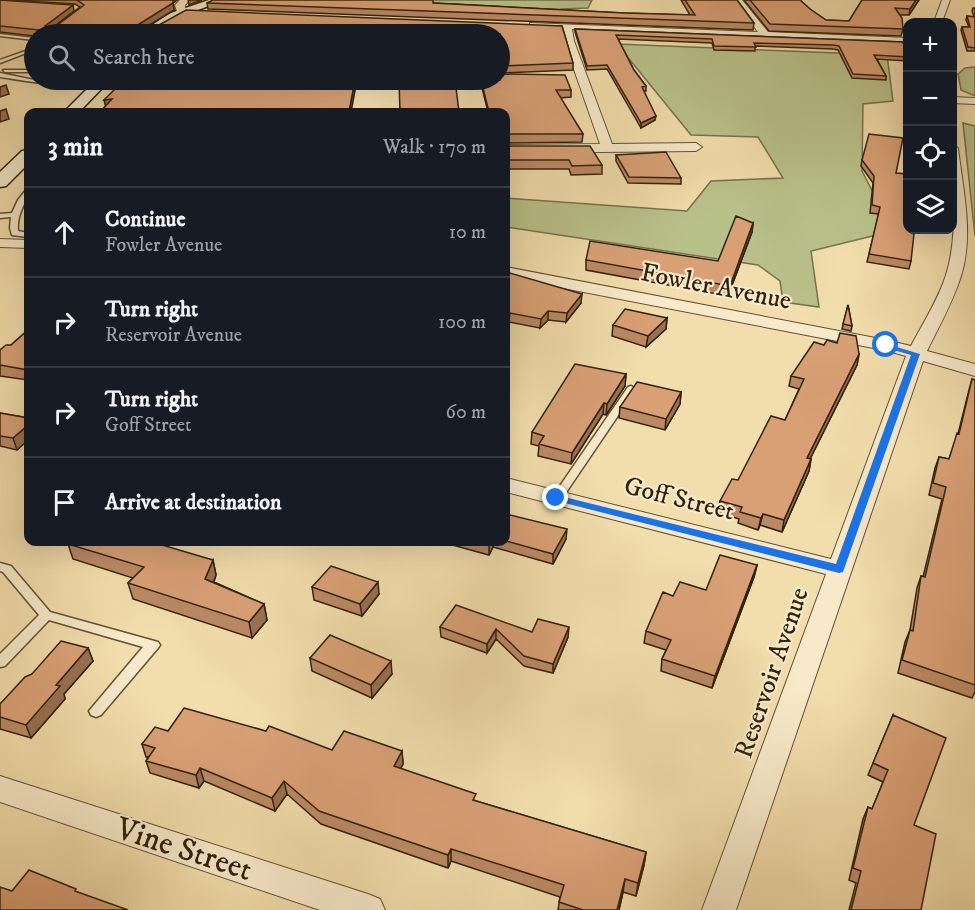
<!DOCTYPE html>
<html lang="en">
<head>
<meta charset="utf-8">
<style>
  :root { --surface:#171b24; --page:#242831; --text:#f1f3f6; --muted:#9ea1a6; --line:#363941 }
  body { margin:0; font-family:"IM FELL DW Pica",serif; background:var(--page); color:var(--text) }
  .controls { position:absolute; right:18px; top:18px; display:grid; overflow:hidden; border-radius:12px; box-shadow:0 6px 24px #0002 }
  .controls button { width:54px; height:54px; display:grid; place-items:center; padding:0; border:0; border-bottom:2px solid var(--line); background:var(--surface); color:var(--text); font:30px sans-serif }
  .stop { position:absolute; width:18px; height:18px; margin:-14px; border:4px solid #1a73e8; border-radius:50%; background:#fff }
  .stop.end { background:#1a73e8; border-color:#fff; box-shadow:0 2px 6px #0008 }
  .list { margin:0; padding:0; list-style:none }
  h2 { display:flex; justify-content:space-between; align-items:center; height:78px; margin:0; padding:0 24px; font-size:26px }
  h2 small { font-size:20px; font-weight:400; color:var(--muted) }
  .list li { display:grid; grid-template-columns:39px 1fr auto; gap:18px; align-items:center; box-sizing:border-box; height:90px; padding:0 24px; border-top:2px solid var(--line) }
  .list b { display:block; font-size:22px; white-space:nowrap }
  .list p { margin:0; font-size:20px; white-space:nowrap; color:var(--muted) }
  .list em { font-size:20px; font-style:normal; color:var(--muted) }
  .icon { flex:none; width:33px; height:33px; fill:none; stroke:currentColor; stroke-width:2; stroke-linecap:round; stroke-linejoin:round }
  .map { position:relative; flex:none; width:975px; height:910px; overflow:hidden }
  .search { position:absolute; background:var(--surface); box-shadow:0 6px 24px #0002; left:24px; top:24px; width:486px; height:66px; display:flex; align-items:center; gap:15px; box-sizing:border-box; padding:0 21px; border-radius:33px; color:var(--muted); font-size:22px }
  .panel { position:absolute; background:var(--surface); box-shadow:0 6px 24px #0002; left:24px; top:108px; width:486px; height:438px; border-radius:12px }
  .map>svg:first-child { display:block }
  .green { fill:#b9c18a; stroke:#76724b; stroke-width:1.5 }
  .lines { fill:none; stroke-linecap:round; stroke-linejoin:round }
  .service-casing { stroke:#625134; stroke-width:3 }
  .minor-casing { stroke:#625134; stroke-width:2 }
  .tertiary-casing { stroke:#625134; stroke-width:2 }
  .secondary-casing { stroke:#32220c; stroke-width:3 }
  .service { fill:#f7e9c9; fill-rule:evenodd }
  .minor { fill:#f7e9c9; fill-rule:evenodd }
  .tertiary { fill:#f7e9c9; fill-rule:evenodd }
  .secondary { fill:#f7e9c9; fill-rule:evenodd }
  .wall { fill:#bb8a65; stroke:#32220c; stroke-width:1.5 }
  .shaded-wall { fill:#987053; stroke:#32220c; stroke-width:1.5 }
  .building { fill:#d9a076; stroke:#32220c; stroke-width:1.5 }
  .route { fill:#1a73e8 }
  .labels { text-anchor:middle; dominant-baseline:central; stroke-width:4.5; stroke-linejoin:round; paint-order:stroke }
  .street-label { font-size:26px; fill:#32220c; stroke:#f7e9c9 }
  .near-street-label { font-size:32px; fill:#32220c; stroke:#f7e9c9 }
</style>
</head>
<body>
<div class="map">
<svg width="975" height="910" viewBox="0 0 975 910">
  <rect width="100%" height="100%" fill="#f2ddac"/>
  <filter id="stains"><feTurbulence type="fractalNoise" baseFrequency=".00333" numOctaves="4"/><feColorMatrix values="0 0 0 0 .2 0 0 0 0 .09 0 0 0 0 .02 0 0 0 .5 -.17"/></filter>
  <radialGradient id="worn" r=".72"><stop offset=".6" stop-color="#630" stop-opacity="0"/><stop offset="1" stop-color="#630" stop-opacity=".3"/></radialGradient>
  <path class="green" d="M284,0H592L588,8L561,9L556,14Z
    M617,44L887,55L893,101L863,104L862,171L893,231L811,251L819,307L783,302L780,281L758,265L506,227V198L687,211L711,181L783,178L758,137L691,135Z
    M975,67V96L961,90L958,74L965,68Z
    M963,123L975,126V236Z"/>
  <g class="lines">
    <g class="service-casing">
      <path id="service" d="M0,34L34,38V40L0,36Z
        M34,48V50L0,63V60Z
        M3,70H34V72H5Z
        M0,73L34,80L64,81L106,80C80,91 28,81 0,77Z
        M28,189C29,201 16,212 18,231L28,233V237L12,235L10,228L11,217L0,218V214L12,213L18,200L26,190Z
        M631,386L636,389L561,500H553L551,498L553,496L628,387Z
        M0,563L11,566L50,612L158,642L160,645L158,648L101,715L96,717L91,715L89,711L143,647L49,620L5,666L0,667V654L39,615L3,572L0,571Z"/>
    </g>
    <g class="minor-casing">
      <path id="minor" d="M734,0H742L768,32L908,38V44L572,29L574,41L612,144L696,143L702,147L696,151L506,153V145L600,144L564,41L563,29L533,28L530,27V23L758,32Z
        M942,0H950L942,22H934Z
        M98,80H155L150,83H103Z
        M952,97L975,98V104L952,103Z
        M952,144L958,148C963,190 974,235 961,276C953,302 939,326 927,351L975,364V376L923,361L736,910H702L826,574L506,492V478L831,559L906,356L884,350L506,277V267L886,340L911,346C923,323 938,300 946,275C959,234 952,187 952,144Z
        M0,239L28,240V248L0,247Z
        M0,776L368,894L380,899L385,910H320L0,802Z"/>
    </g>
    <g class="tertiary-casing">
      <path id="tertiary" d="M180,0H190L185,5L186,14L177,12L175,5Z"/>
    </g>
    <g class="secondary-casing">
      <path id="secondary" d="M209,0H225L176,18L152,34H139L168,14Z
        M96,80H110L79,112H64Z
        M28,150V164L6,186L0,187V172L22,151Z"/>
    </g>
    <use href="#service" class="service"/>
    <use href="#minor" class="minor"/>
    <use href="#tertiary" class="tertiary"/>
    <use href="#secondary" class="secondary"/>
  </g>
  <path class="wall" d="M0,0L74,11L50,29L80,7L75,4L5,0H177L173,3L174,10L143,29L562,26L573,63V70L500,73V74V34H34V36L0,32Z
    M681,0H737L754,23L753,30L208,9L207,3H433L624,13L690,15Z
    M744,0H800L810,9L826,20L849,21L862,0H919L909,15H900L903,29L901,36L769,31Z
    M973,8H975V51H967L961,30L962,27H969L966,20L967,16L974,17L972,11Z
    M575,29L903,42L908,55L907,61L877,59L886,76V80L852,78L838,50L832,49L755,46V51L714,50L712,43L618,39L634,70L646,86V91H644L655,120L641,128L607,69L587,70L575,32Z
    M34,54V66H31L29,59Z
    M480,80H500L571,90V97L560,98L583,134L582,142L506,143V145V112H488Z
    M506,146L602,165V174L571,175L569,169H506Z
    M616,155L681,178V184L628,183L616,161Z
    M862,160L896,173L911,261L909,269L867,262L879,214L870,213L873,183L861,166Z
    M753,223L752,232L728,296L586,270V260L718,261Z
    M506,272L581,303L566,322L548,320L540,328L509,322L506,326Z
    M848,305L852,326L851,331L842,329Z
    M667,318L666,329L646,347L612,336L613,325Z
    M28,330V380L0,376V350L11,345Z
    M859,354L857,365L810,459H811L809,471L782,532L760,525L758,530L738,523L739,519L718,512L720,501L738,480L785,420L799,389L789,386L791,376Z
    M626,374L625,386L606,415L603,414L571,464L538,456L539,446L531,444L532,432Z
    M972,379L975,380V692L972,698L898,673L905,642L910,630L917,588L921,576L923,577L942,499L929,495L935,468L939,457L949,459L958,434L969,390Z
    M681,392L680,404L665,430L619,418L620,407Z
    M0,413L28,418V440L17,450L0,446Z
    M506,514L566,539L553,564L493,547L489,555L445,543V542H506Z
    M68,544L213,560L216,575L214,582L264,604L267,620L252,638L133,599L128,583L133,578L73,559Z
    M757,565L754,577L712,688L661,671L662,659L666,650L644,643L646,631L673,596L706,590Z
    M312,587L379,594L362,616L314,600Z
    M440,627L532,632L568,637L553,673L524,666L496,639L487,653L441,637Z
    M88,648L93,661L64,694L65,699L31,738L0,729V704L32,674Z
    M310,658L392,674L372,698L312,671Z
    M893,715L914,825L921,910H849L856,883L849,880L863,819L868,807L872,809L883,782L868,775Z
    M168,731L332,750L402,751L403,764L400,769L476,801L646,852L644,865L636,896L623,892L619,910H558L560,897L451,861L448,868L321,824L287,794L275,811L204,781L199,788L150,773L146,761L148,757H146L142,744Z"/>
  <path class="shaded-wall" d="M173,0H177L173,3L174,10L138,32L136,29V26Z
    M188,0H202L189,5Z
    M916,0H919L909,15L910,9Z
    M73,5L74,11L48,31H46L45,26Z
    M355,80H357L351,112H349Z
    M6,85L9,94L0,97V87Z
    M112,99L106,108L104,100Z
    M6,109L9,119L0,122V111Z
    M656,116L655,120L641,128V123Z
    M753,223L752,232L728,296L730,286Z
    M582,294L581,303L566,322L567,313Z
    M548,311V320L540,328L541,319Z
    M510,313L509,322L506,326V317Z
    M667,318L666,329L646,347L648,336Z
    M859,354L857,365L805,469L807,458Z
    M626,374L625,386L606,415L607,404Z
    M681,392L680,404L665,430L666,419Z
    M604,403L603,414L571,464L572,453Z
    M28,425V440L17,450L13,438Z
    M811,459L809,471L782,532L784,520Z
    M763,514L760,525L758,530L761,518Z
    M567,529L566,539L553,564V554Z
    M490,542H493V547L489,555V544Z
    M213,560L216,575L209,594L205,579Z
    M757,565L754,577L712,688L715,676Z
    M378,582L379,594L362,616L360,604Z
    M264,604L267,620L252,638L249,622Z
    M569,627L568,637L553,673V664Z
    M496,629V639L487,653V644Z
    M88,648L93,661L64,694L65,699L31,738L26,725L56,685Z
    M391,661L392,674L372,698L371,685Z
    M402,751L403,764L395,779L394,766Z
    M200,768L204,781L199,788L196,775Z
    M284,781L287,794L275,811L272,798Z
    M451,849V861L448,868V855Z
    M646,852L644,865L636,896L638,883Z
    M625,879L623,892L619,910H617Z"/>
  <path class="building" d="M0,0L73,5L45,26L46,30L52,29L84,5L77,0H173V3L136,26V29H152L186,10L562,26L573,63L500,66V67V34H57L59,32L0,26Z
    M213,0H433V3L624,13L695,15L685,0H737L754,23L207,3Z
    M750,0H800L810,9L826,20L849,21L862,0H916L910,9L895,8L902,18L903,29L770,24Z
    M967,16L975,17V48L968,47L962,27H970Z
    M575,29L903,42L908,57L874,55L886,76L853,74L839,46L833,45L754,43L756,47L714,46L712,39L616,35L634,70L646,86L642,87L656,116L641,123L607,65L587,66Z
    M34,54V59H29Z
    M500,74L565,75L571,90H556L583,134H506V137V112H489L481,80H500Z
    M124,80H355L349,112H100L112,99L104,100Z
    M399,80H455L459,112H400Z
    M869,134L903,138L896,173L908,174V230H912V233L914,234L911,261L869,254L880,207L872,205L874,176L862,160Z
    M506,146H590L602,165L572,166L569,160H506Z
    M666,152L681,178L629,177L616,155Z
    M736,216L753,223L730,286L586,260L590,241L718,261Z
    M506,272L582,294L567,313L548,311L541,319L510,313L506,317Z
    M848,305L852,326L843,324Z
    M625,309L667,318L648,336L613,325Z
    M28,330V370L0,365V350L6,345H11Z
    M840,333L856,336L859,354L807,458L811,459L784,520L763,514L761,518L740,512L742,507L720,501L732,479L738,480L771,416L785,420L804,379L791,376L814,342L824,345L827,340L837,343Z
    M575,364L626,374L607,404L604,403L572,453L539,444L544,436L532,432Z
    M972,379L975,380V685L902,660L910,630L913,631L921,576L925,577L946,487L933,483L939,457L949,459L957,433L959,434Z
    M637,382L681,392L666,419L620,407Z
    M0,413L28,418V425L13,438L0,436Z
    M506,514L567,529L553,554L506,541Z
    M71,542H152L213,560L205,579L264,604L249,622L128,583L144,567L68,544Z
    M478,542H490L489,544Z
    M720,555L757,565L715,676L662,659L671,640L646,631L663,592L673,596L680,582L706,590Z
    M331,566L378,582L360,604L312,587Z
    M456,605L532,632L538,619L569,627L553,664L524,656L496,629L487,644L440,627Z
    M330,635L391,661L371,685L310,658Z
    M61,641L88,648L56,685L60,686L26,725L0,717V704L25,677L32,674Z
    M184,708L266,731L269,726L332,750L344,731L402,751L394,766L476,794L473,800L646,852L638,883L625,879L617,910H583L559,902L564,885L451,849L448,855L319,811L284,781L272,798L200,768L196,775L146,761L155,748L142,744L155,727L168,731Z
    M893,715L946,738L914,825L936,834L921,910H851L861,871L853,868L868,807L872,809L888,770L873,763Z
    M29,870L76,889L75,891L128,910H0V887L12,891Z"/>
  <path class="route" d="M883,343L920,354L843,572L839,573L553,500L551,498L556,495L836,564L911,355L883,347Z"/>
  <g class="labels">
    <g class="street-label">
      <text transform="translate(716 287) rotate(11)">Fowler Avenue</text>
      <text transform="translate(679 499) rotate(14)">Goff Street</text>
      <text transform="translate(772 673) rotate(-71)">Reservoir Avenue</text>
    </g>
    <g class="near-street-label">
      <text transform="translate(184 850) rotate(18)">Vine Street</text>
    </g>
  </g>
  <rect width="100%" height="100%" filter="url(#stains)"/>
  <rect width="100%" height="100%" fill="url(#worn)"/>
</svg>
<div class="controls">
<button>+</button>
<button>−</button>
<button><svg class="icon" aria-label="locate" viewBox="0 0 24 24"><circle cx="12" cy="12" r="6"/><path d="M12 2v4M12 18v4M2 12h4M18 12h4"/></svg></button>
<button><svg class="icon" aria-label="layers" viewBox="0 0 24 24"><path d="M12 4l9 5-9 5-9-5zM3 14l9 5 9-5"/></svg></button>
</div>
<div class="stop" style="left:886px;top:345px"></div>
<div class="stop end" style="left:556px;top:498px"></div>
<div class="search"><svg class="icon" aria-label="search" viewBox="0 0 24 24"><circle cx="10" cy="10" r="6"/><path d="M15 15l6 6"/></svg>Search here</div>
<section class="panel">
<h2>3 min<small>Walk · 170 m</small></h2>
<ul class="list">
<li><svg class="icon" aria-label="ahead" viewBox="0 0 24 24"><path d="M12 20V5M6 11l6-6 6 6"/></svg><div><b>Continue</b><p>Fowler Avenue</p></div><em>10 m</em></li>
<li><svg class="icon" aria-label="right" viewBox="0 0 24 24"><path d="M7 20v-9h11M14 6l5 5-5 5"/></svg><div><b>Turn right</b><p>Reservoir Avenue</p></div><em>100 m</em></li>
<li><svg class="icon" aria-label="right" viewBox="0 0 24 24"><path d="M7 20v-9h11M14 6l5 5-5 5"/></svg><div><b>Turn right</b><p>Goff Street</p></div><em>60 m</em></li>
<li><svg class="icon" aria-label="arrive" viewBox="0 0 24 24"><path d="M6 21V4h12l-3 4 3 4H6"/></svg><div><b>Arrive at destination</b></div></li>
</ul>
</section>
</div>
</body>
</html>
